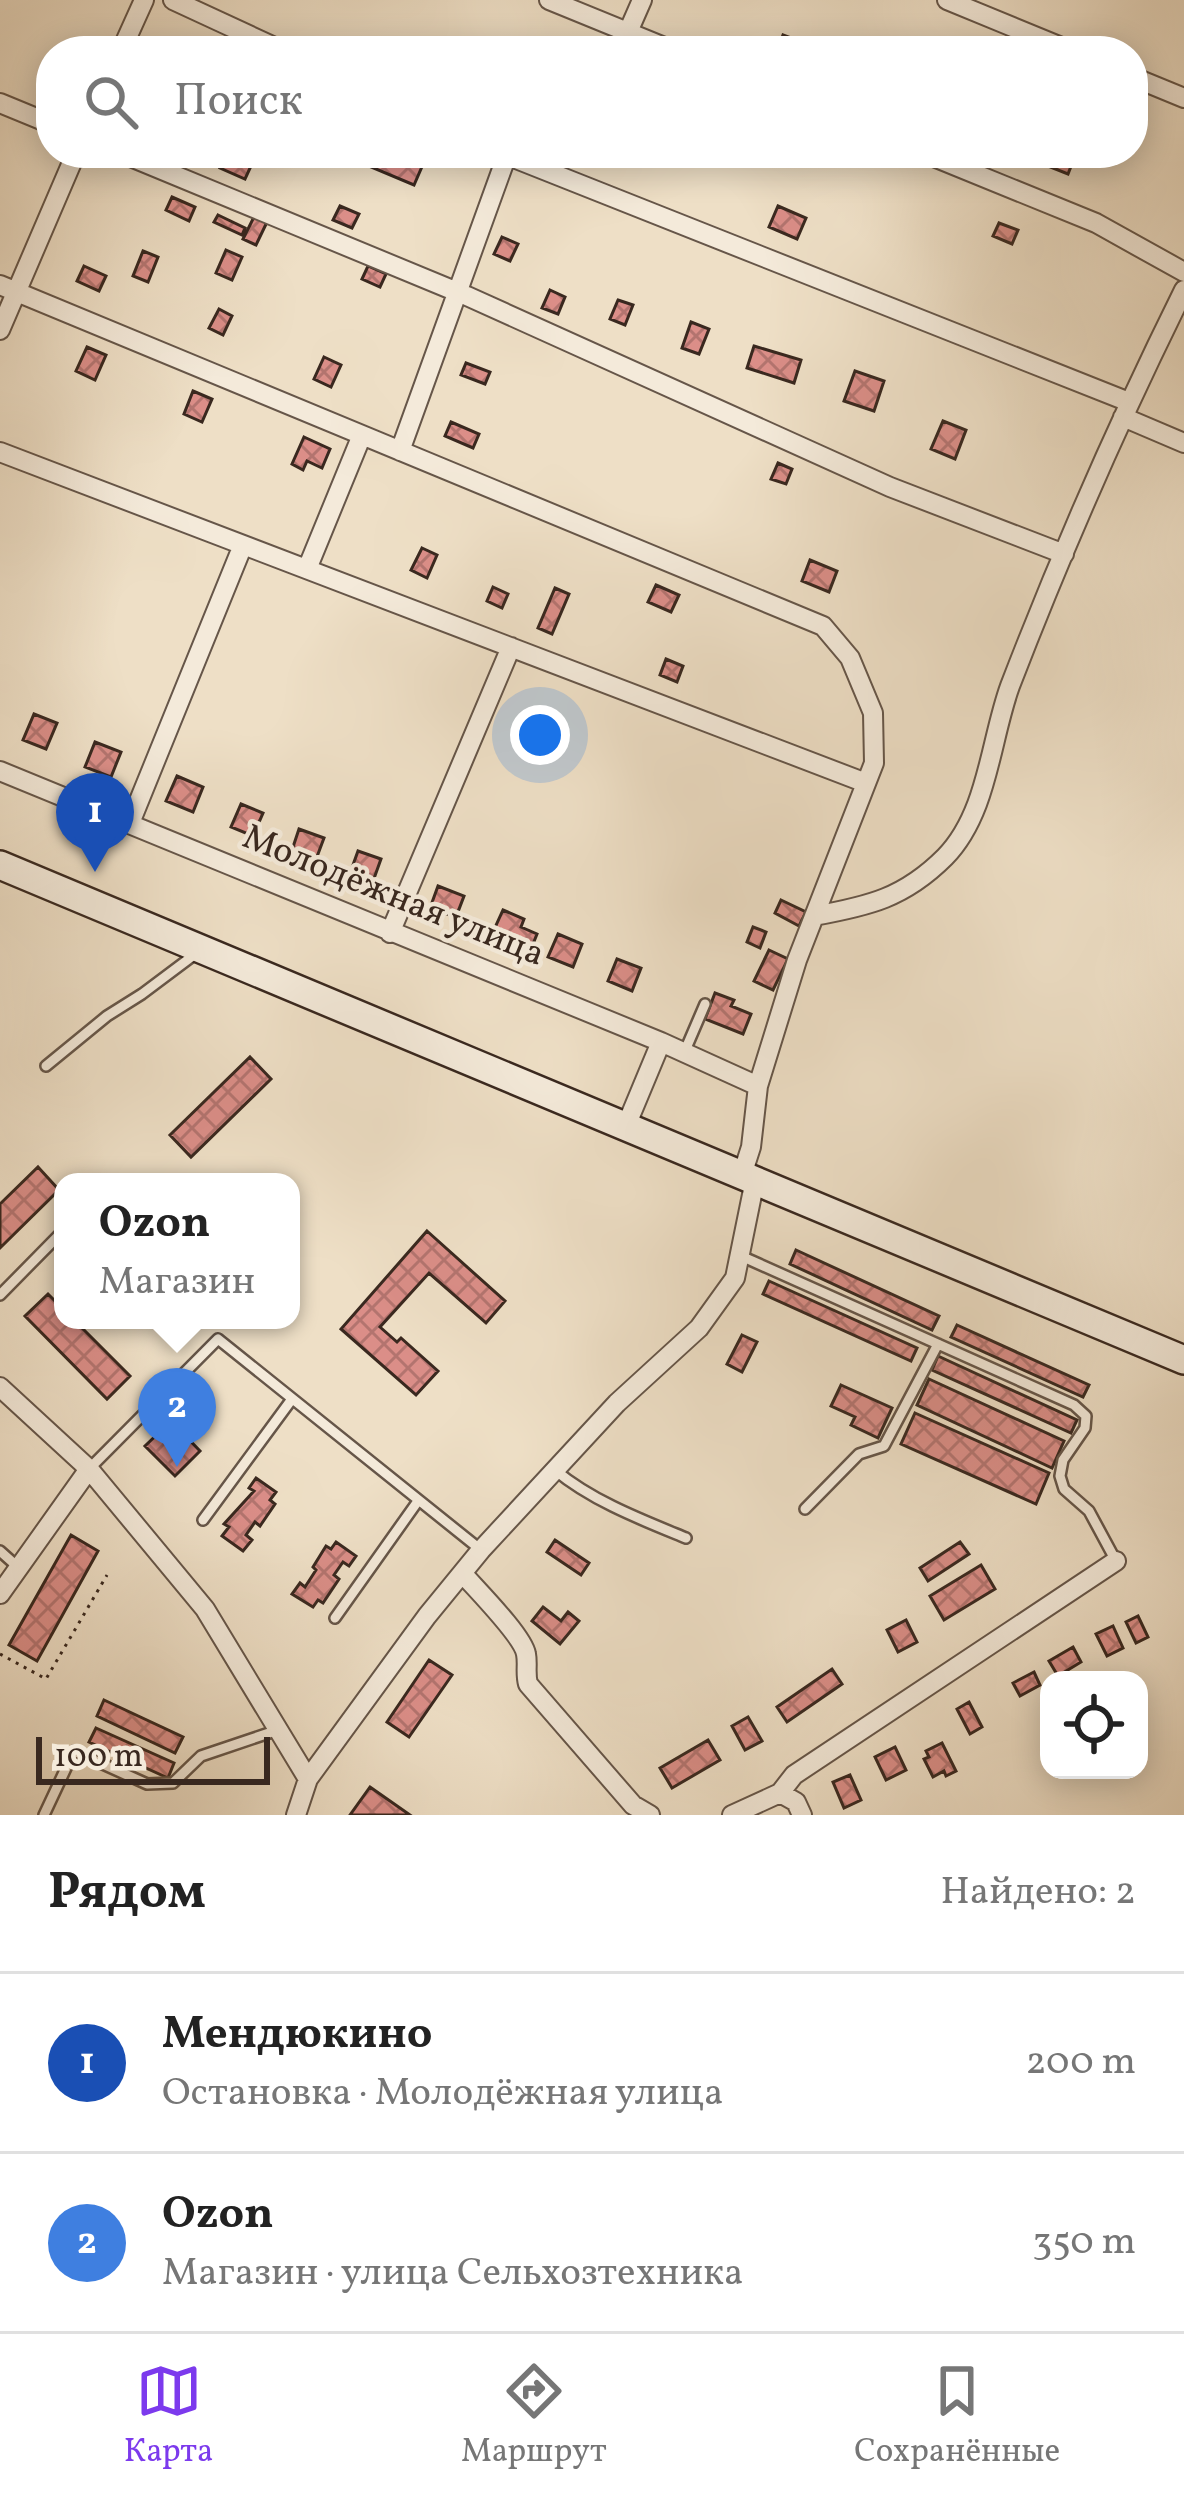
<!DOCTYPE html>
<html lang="ru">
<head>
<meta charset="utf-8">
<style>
  :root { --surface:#fff; --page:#f2f2f2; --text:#222; --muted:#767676; --line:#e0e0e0; --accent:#7c3aed }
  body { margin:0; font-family:Vollkorn,serif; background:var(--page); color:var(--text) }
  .controls { position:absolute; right:36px; bottom:36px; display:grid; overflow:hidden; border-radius:24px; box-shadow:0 6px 30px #0003 }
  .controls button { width:108px; height:108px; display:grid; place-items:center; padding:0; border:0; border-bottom:3px solid var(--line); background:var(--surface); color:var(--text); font:60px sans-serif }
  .scale { position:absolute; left:36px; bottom:30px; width:234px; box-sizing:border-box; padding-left:12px; border:6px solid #39281f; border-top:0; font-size:33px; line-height:42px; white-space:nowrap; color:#39281f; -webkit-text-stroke:9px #f4eada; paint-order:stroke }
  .you { position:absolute; left:540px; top:735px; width:42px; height:42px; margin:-30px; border:9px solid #fff; border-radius:50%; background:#1a73e8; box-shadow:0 0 0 18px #1a73e833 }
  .badge { display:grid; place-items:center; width:78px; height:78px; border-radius:50%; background:var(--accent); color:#fff; font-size:39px; font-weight:700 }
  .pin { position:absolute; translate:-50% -99px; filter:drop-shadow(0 3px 6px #0008) }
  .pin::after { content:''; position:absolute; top:63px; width:42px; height:36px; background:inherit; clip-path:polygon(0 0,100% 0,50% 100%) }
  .popup { position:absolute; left:54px; top:1173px; width:246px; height:156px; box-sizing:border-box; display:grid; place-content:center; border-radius:24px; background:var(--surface); filter:drop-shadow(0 3px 9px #0005); font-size:39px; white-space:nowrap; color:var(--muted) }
  .popup b { font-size:45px; color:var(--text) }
  .popup::after { content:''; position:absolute; left:50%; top:100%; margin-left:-24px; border:24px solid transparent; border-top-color:var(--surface) }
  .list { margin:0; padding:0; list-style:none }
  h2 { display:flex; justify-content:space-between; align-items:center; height:156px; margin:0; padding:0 48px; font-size:51px }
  h2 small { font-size:39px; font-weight:400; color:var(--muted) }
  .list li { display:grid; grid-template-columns:78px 1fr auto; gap:36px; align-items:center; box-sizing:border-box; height:180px; padding:0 48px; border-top:3px solid var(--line) }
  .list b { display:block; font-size:45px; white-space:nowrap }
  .list p { margin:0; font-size:39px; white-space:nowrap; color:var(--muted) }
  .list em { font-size:39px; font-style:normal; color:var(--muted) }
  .icon { flex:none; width:66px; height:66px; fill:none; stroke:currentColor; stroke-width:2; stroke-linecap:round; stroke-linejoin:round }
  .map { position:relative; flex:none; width:1184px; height:1815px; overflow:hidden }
  .search { position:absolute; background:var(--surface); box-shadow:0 6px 30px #0003; left:36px; right:36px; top:36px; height:132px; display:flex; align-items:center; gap:30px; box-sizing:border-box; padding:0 42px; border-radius:48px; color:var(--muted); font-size:45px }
  .sheet { height:516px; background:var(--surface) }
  nav { display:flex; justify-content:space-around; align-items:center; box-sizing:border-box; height:168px; border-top:3px solid var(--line); background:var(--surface); font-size:33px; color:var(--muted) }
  nav a { display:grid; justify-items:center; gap:6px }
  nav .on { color:var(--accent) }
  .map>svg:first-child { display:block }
  .building { fill:url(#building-cross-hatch); stroke:#39281f; stroke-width:3 }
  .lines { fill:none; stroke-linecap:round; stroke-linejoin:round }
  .lane-casing { stroke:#665649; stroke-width:14 }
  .street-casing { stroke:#665649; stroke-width:22 }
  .secondary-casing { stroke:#39281f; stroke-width:32 }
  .path { stroke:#39281f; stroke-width:3; stroke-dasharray:3 6; stroke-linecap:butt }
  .lane { stroke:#f4eada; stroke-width:9 }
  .street { stroke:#f4eada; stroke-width:18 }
  .secondary { stroke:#f4eada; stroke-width:27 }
  .labels { text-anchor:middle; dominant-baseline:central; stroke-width:9; stroke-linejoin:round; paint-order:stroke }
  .street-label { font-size:36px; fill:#39281f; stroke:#f4eada }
</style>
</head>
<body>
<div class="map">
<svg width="1184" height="1815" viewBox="0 0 1184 1815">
  <defs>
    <pattern id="building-cross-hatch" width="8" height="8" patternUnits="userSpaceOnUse" patternTransform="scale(3)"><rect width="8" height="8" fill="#db8e88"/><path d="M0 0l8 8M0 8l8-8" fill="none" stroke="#b3746f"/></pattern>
  </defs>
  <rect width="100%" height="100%" fill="#eedfc6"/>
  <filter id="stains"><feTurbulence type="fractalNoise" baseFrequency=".00167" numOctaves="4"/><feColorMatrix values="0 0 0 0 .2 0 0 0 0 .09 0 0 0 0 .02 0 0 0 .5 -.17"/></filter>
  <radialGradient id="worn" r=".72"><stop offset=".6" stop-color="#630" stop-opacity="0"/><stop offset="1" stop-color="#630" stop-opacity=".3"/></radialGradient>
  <path class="building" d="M783,35L823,50L822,51H777Z
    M227,153H257L245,179L220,168Z
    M377,153H405L424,162L414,185L371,167Z
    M1044,153L1075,156L1068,174L1040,163Z
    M172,197L195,207L189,221L166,210Z
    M340,206L359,214L352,228L333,220Z
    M778,206L806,218L797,239L769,227Z
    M218,215L245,228L242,235L214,222Z
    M255,215L268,220L256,245L243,239Z
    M999,223L1018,230L1012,244L993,236Z
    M502,237L518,244L510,261L494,254Z
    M226,250L242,257L232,280L216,273Z
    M143,251L158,257L148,282L133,276Z
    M84,266L106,276L99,291L77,281Z
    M368,266L386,274L380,287L362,279Z
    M550,290L565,297L558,314L542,308Z
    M618,300L633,305L625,325L610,319Z
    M219,309L232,316L223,335L209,328Z
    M691,322L709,329L699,354L682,348Z
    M754,346L801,360L794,383L747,368Z
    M87,347L106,355L95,380L76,371Z
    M324,357L341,365L331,387L314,379Z
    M466,363L490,372L485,384L461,375Z
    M855,371L884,381L874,411L844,401Z
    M193,391L212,399L202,422L184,414Z
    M943,421L966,430L955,459L931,449Z
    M451,422L479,434L473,448L445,436Z
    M304,437L330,449L322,468L307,461L303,470L292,464Z
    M778,463L792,469L786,484L771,479Z
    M422,548L437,555L427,578L411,570Z
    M810,560L837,571L829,592L802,581Z
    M656,585L679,595L671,612L648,602Z
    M493,587L508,594L502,608L487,601Z
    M555,588L569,594L552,634L538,628Z
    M666,659L683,666L677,682L660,675Z
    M34,714L57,723L46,749L23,740Z
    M95,742L121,752L111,777L85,767Z
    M177,776L203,787L193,812L166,801Z
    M241,804L263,813L253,836L231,827Z
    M299,829L324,838L315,862L291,853Z
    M358,851L381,859L372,884L349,876Z
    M438,886L464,896L456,917L430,908Z
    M781,900L806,912L799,926L775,913Z
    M503,910L524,919L521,927L537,934L531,949L493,932Z
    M753,927L766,932L760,948L747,942Z
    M558,934L582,944L573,967L548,957Z
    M769,950L788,959L773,990L754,981Z
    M617,959L641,968L632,991L608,981Z
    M715,993L734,1000L731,1006L751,1014L743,1034L705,1019Z
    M250,1057L271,1079L191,1157L170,1135Z
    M38,1167L59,1190L0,1248V1204Z
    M427,1231L505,1301L486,1323L429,1273L380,1327L397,1342L401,1338L438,1371L416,1395L341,1329Z
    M796,1250L939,1316L932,1330L790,1264Z
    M769,1281L917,1348L911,1361L763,1294Z
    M48,1294L63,1309V1320H74L130,1376L107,1399L25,1316Z
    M957,1325L1089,1385L1083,1397L951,1337Z
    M742,1335L757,1342L742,1372L727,1364Z
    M938,1356L1077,1420L1071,1433L932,1370Z
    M929,1379L1064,1441L1052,1468L917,1405Z
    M841,1385L892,1408L878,1438L851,1425L855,1417L831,1406Z
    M915,1413L1049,1473L1036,1504L901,1444Z
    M171,1421L200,1451L175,1476L145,1446Z
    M256,1478L276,1492L270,1500L275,1504L260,1526L255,1522L246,1535L252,1540L243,1551L222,1536L229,1527L224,1524L254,1491L249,1488Z
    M71,1535L98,1551L37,1661L9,1645Z
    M555,1540L589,1563L581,1575L547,1552Z
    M336,1542L356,1556L349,1566L343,1562L334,1575L339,1579L323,1603L318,1600L313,1607L292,1594L300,1583L305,1587L316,1570L313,1567L326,1546L331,1549Z
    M960,1542L969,1554L928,1581L920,1568Z
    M981,1565L995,1589L944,1620L930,1596Z
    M543,1607L561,1621L568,1612L579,1621L560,1644L532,1621Z
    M1138,1616L1148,1637L1136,1643L1126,1622Z
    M906,1620L917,1642L898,1652L887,1630Z
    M1113,1626L1123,1648L1107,1656L1096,1634Z
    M1073,1647L1081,1662L1058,1676L1049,1661Z
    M429,1660L452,1675L409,1737L387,1722Z
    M832,1669L842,1684L787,1722L777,1707Z
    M1034,1672L1040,1685L1020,1696L1013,1683Z
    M104,1700L183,1737L175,1753L97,1716Z
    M969,1702L982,1727L970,1734L957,1709Z
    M748,1717L762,1741L745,1750L732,1726Z
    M96,1728L174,1763L168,1778L89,1742Z
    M708,1740L720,1760L672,1788L660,1768Z
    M942,1743L956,1771L946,1776L944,1771L933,1777L924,1759L929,1757L926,1751Z
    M895,1747L906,1770L886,1780L875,1757Z
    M850,1775L861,1800L844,1808L833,1782Z
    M370,1787L410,1815H350Z"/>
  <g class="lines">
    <g class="lane-casing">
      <path id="lane" d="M684,1053L705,1004
        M46,1066L107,1016L142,994L198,952
        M741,1256L1074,1405L1086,1416L1085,1428L1063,1460L1060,1476L1064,1489L1089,1511L1116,1561
        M0,1295L63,1231
        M89,1469L218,1339L481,1550
        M555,1470C592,1501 642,1520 686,1538
        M805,1509L859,1454L884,1446L938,1344
        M203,1520L292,1399
        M0,1551L19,1568
        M335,1618L418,1501
        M44,1815L74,1751L147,1784L173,1783L201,1756L278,1730"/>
    </g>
    <g class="street-casing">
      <path id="street" d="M173,0L283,51
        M549,0L674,51
        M947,0L1071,51
        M628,32L642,0
        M121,51L144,0
        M1133,77L1184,98
        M0,103L51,124
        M121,153L467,296L890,487L1064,554
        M501,153L1129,402
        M924,153L1096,223L1184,272
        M0,285L823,626L850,658L873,713L874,763L797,960L758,1086L751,1147L742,1175
        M0,330L76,153
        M1123,417L1184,443
        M400,451L507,155
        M0,452L866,783
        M307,569L362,435
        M0,771L661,1042L758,1086
        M130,823L243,545
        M814,916C869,906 904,898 945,857C988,813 990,741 1010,686C1062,551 1120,419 1184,290
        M390,933L511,647
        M626,1126L661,1042
        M0,1387L89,1469L205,1609L308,1779
        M463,1574C476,1589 523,1636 526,1654C528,1664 525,1673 528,1684L633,1805L650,1815
        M0,1594L89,1469
        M780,1793L796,1802L802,1815
        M296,1815L308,1779L427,1616L481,1550L617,1403L699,1328L735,1278L755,1180
        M732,1815L780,1793L794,1775L1116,1561"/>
    </g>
    <g class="secondary-casing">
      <path id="secondary" d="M0,865L1184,1360"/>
    </g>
    <path class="path" d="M0,1654L46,1679L107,1575"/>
    <use href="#lane" class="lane"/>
    <use href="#street" class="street"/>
    <use href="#secondary" class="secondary"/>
  </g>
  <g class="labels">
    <g class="street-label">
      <text transform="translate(393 897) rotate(22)">Молодёжная улица</text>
    </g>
  </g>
  <rect width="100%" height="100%" filter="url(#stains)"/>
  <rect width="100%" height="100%" fill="url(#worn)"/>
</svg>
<div class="controls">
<button><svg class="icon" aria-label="locate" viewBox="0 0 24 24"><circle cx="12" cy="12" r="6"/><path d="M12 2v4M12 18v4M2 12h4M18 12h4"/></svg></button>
</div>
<div class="scale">100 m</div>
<div class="you"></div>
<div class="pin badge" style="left:95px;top:872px;background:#1a4fb4">1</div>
<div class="pin badge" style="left:177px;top:1467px;background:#3f7fe0">2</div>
<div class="popup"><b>Ozon</b>Магазин</div>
<div class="search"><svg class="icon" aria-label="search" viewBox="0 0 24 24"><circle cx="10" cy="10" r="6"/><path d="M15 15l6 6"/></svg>Поиск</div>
</div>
<section class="sheet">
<h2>Рядом<small>Найдено: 2</small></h2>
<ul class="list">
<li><span class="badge" style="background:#1a4fb4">1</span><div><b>Мендюкино</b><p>Остановка · Молодёжная улица</p></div><em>200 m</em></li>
<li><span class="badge" style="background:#3f7fe0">2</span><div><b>Ozon</b><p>Магазин · улица Сельхозтехника</p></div><em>350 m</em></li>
</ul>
</section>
<nav>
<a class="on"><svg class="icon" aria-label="map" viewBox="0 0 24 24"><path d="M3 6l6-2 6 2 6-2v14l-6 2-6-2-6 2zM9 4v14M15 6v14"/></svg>Карта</a>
<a><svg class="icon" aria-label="directions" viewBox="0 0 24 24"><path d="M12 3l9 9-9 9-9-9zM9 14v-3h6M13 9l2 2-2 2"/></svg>Маршрут</a>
<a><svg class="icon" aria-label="saved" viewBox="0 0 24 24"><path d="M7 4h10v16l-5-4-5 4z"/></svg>Сохранённые</a>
</nav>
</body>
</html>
